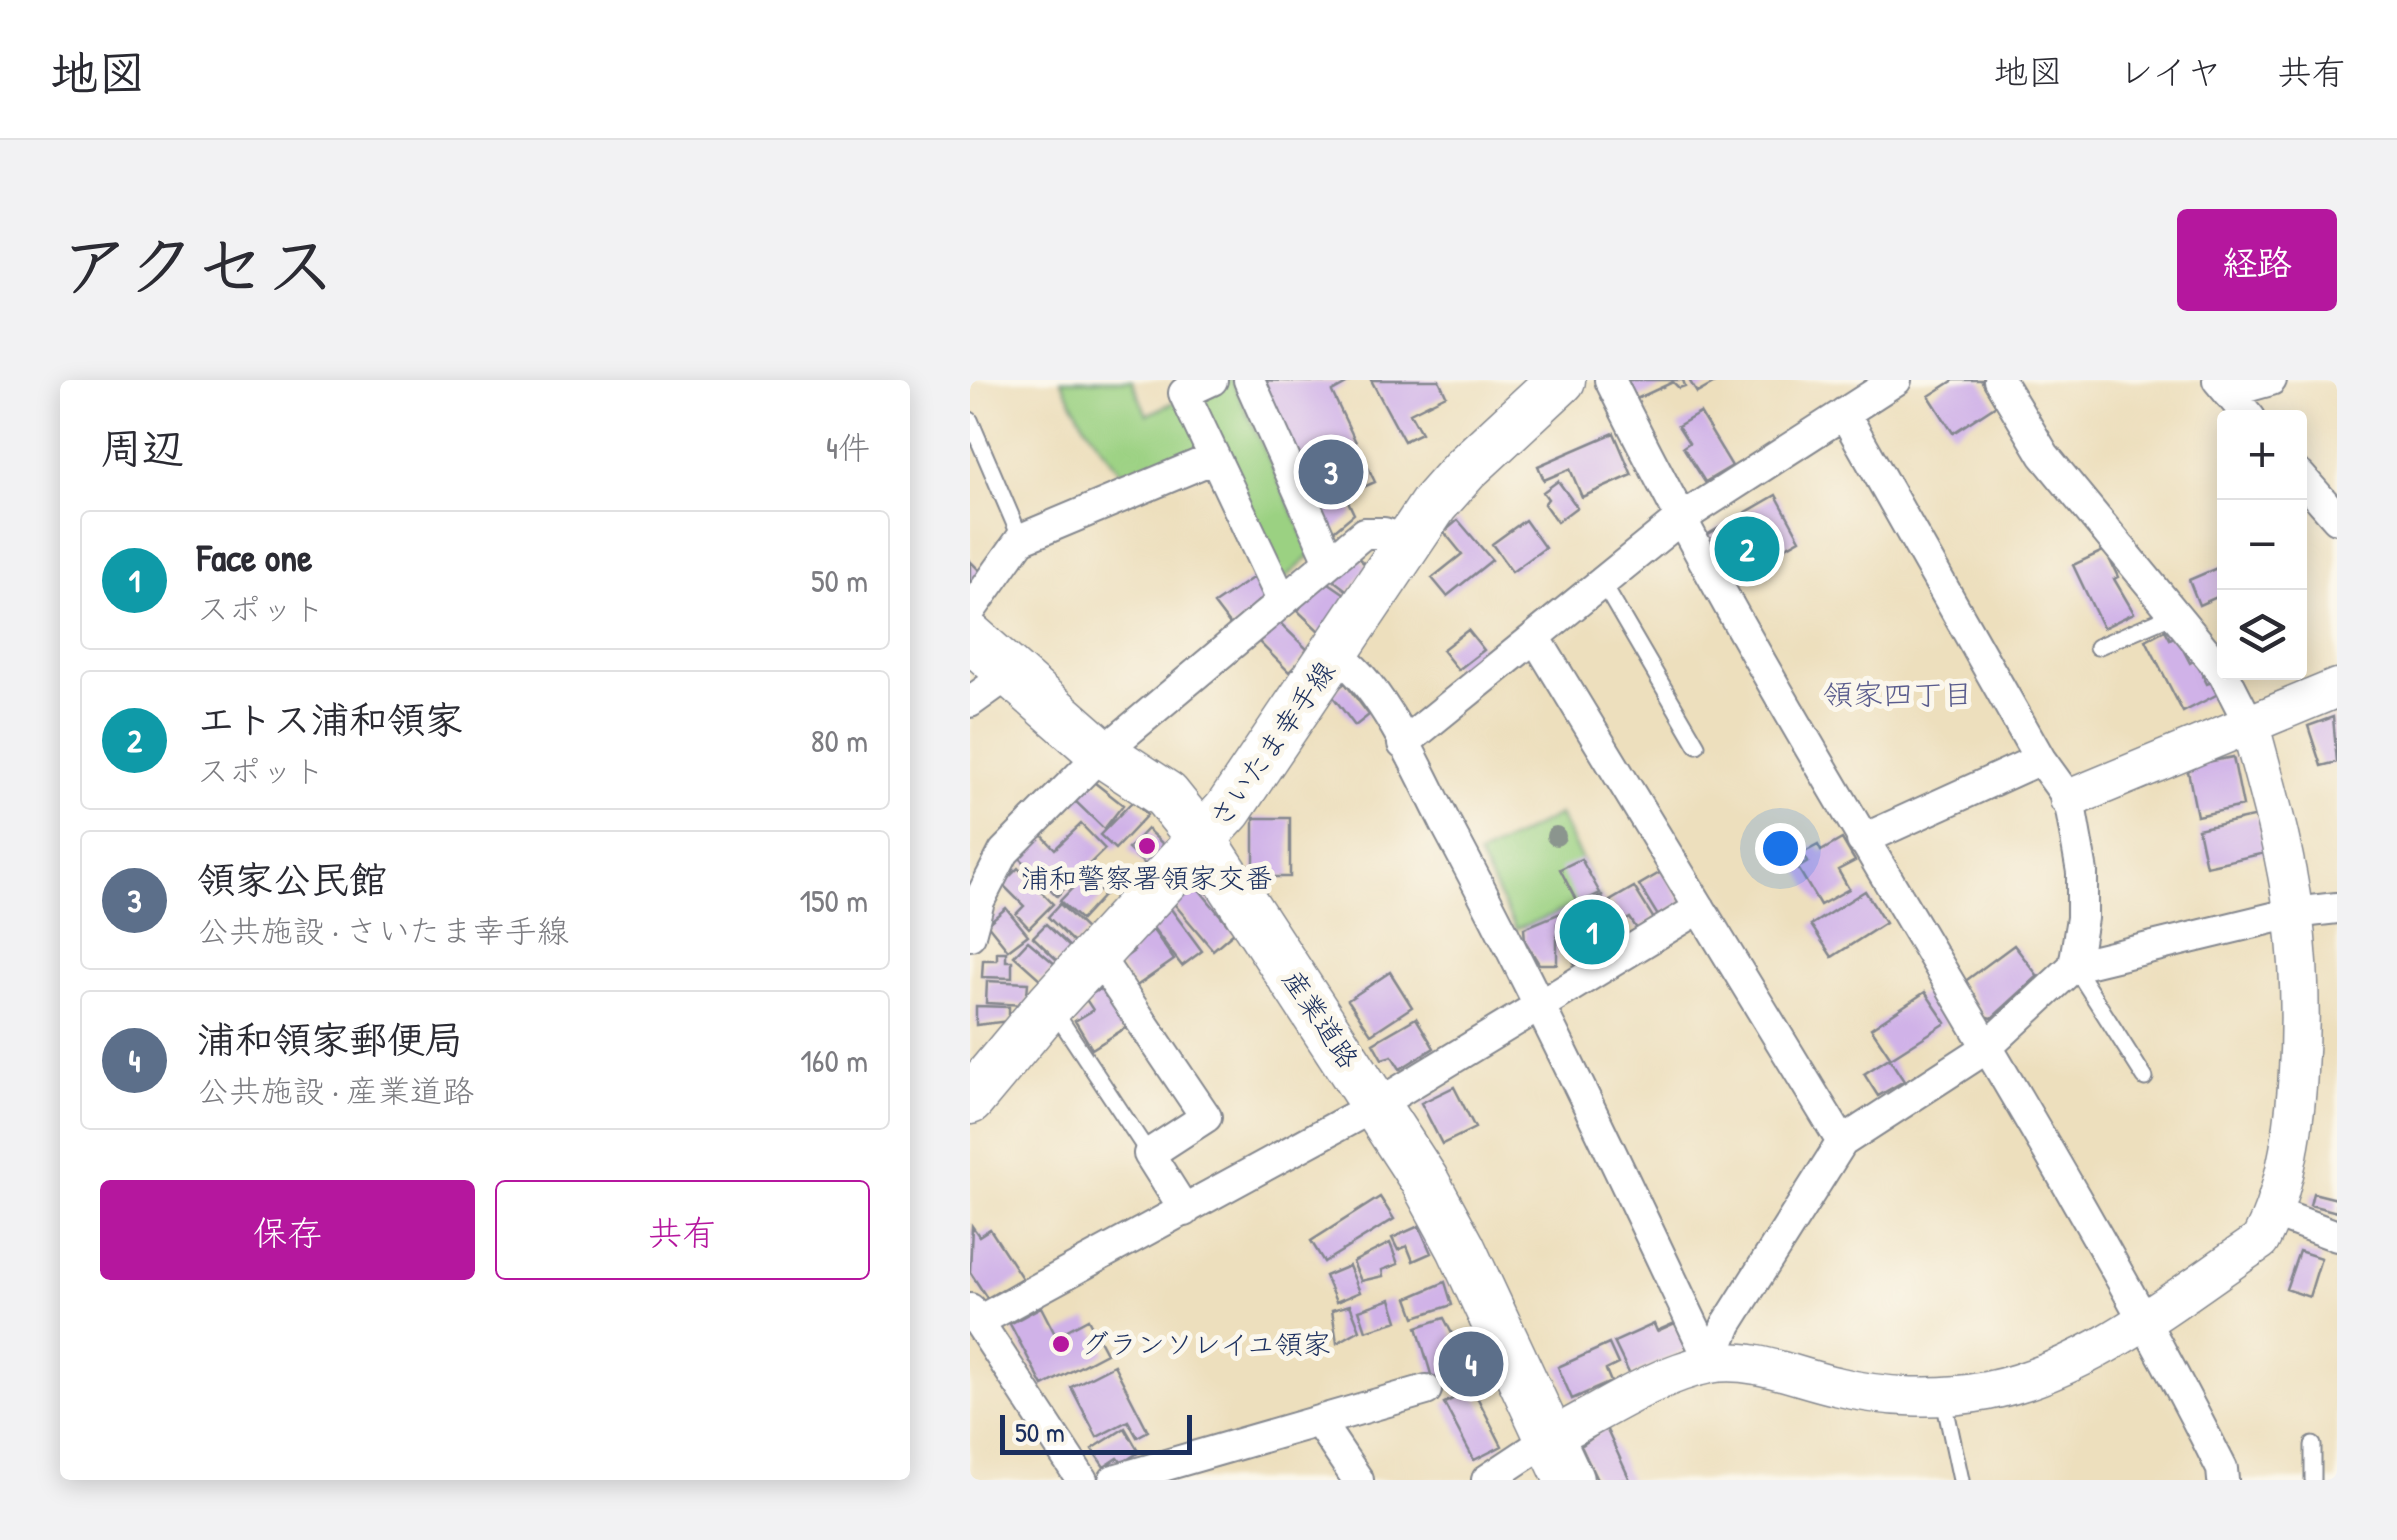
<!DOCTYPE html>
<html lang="ja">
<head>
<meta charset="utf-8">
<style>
  :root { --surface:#fff; --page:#f2f2f3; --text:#2b2b33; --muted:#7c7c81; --line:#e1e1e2; --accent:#b5179e }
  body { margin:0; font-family:"Patrick Hand","Klee One",sans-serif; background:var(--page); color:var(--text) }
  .controls { position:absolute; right:30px; top:30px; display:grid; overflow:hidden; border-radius:10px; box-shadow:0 5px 25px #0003 }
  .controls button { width:90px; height:90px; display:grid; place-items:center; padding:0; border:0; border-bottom:2px solid var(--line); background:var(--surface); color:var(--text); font:50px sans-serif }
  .scale { position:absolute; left:30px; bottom:25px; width:192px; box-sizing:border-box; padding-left:10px; border:5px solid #1b2f5e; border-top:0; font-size:28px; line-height:35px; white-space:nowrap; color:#1b2f5e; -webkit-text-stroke:8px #fbf7ec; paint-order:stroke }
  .you { position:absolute; left:810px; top:468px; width:35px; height:35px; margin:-25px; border:8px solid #fff; border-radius:50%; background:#1a73e8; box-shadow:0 0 0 15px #1a73e833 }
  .badge { display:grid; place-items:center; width:65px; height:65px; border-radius:50%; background:var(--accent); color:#fff; font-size:32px; font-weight:700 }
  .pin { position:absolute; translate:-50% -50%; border:5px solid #fff; box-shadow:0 2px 10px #0006 }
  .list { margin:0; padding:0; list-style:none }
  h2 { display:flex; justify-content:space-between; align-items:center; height:130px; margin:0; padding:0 40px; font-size:42px }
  h2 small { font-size:32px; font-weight:400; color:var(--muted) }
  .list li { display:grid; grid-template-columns:65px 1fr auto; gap:30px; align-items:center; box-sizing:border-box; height:140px; margin:0 20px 20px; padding:0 20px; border:2px solid var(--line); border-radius:10px }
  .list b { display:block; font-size:38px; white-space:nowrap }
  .list p { margin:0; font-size:32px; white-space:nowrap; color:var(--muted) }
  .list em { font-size:32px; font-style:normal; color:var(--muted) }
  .actions { display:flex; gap:20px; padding:30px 40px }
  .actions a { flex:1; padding:22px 0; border:2px solid var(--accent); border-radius:10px; text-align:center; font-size:35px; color:var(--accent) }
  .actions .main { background:var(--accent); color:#fff }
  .icon { flex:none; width:55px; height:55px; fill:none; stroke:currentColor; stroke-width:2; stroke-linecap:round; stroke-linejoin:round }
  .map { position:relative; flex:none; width:1367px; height:1100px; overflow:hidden; border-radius:10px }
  header { display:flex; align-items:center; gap:60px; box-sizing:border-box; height:140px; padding:0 50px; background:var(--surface); border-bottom:2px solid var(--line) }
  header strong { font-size:48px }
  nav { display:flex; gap:55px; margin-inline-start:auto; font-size:35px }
  .intro { display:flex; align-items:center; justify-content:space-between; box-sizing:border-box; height:240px; padding:0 60px }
  h1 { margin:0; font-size:70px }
  .button { padding:25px 45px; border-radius:10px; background:var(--accent); color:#fff; font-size:35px; font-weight:700 }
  main { display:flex; gap:60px; padding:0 60px }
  aside { flex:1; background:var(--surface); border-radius:10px; box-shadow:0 5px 25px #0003 }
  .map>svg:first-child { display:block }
  .green { fill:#9bd182; stroke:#5b8070; stroke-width:2.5 }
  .building { fill:#d0b2e8 }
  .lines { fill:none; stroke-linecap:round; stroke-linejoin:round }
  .service-casing { stroke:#84878e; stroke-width:19 }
  .minor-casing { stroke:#84878e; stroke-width:34 }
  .tertiary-casing { stroke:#84878e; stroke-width:41 }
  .primary-casing { stroke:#84878e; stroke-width:51 }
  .service { stroke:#fff; stroke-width:15 }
  .minor { stroke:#fff; stroke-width:30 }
  .tertiary { stroke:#fff; stroke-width:38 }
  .primary { stroke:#fff; stroke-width:48 }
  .tree { fill:#8b958e }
  .poi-dot { fill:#b5179e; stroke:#fbf7ec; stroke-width:4 }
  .labels { text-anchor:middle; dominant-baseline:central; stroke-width:10; stroke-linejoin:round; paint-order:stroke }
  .street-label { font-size:28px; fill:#1b2f5e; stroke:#fbf7ec }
  .poi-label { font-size:28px; fill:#1b2f5e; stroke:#fbf7ec }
  .neighbourhood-label { font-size:30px; fill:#5a5d8e; stroke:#fbf7ec }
</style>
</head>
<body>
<header>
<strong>地図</strong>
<nav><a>地図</a><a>レイヤ</a><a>共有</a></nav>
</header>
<div class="intro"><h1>アクセス</h1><a class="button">経路</a></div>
<main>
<aside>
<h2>周辺<small>4件</small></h2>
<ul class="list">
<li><span class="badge" style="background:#0f9aa8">1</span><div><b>Face one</b><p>スポット</p></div><em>50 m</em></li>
<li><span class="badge" style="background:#0f9aa8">2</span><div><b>エトス浦和領家</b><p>スポット</p></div><em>80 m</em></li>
<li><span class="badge" style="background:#5c6f8a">3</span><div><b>領家公民館</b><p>公共施設 · さいたま幸手線</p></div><em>150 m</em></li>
<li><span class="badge" style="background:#5c6f8a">4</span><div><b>浦和領家郵便局</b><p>公共施設 · 産業道路</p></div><em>160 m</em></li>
</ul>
<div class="actions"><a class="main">保存</a><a>共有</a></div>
</aside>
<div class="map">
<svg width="1367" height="1100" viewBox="0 0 1367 1100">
  <rect width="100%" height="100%" fill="#fbf7ec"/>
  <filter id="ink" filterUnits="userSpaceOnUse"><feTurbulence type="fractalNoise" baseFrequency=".01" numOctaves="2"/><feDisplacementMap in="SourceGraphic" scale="20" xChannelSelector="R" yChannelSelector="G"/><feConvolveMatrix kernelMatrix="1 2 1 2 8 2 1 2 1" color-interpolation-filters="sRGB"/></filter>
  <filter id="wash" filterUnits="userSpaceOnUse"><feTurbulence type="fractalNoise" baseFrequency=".0048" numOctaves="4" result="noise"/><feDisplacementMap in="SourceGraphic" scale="40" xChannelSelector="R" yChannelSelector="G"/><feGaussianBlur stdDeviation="2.25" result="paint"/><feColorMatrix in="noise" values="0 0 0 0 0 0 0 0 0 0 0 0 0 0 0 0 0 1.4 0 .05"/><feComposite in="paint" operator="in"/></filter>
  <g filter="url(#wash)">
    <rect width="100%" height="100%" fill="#eddfbd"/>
    <path class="green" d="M91,0H162L177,35L211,19L235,71L161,106L112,40Z
      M256,0H262L343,174L311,202L224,15Z
      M589,435L630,516L546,549L508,476Z"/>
    <g id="blocks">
      <path class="building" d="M289,0L378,3L362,12L405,102L375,115L384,134L360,154Z
        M401,0H469L476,15L440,33L451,53L434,61Z
        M652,0H713L715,6L709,8L703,2L662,21Z
        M719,0H750L727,13Z
        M984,0H1011L1026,25L983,53L959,16Z
        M730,33L762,86L735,102L713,67L719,63L708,46Z
        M644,53L662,95L612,117L600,89L574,100L568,86Z
        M588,101L607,127L587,142L574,124L578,119L573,112Z
        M806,115L830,159L793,180L796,186L764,205L735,156Z
        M488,140L522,180L477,216L462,198L492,174L474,152Z
        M555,140L575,168L542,192L522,164Z
        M1135,170L1148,197L1144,199L1164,233L1133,248L1103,185Z
        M385,175L397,186L379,212L359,197Z
        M0,181L15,196L0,211Z
        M1254,185V214L1229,225L1219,200Z
        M287,195L302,217L263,249L244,224Z
        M356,201L378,216L352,254L328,231L338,215Z
        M307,240L339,271L319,292L287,260Z
        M498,250L514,270L488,290L472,270Z
        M1195,250L1200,259L1206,256L1220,283L1225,280L1237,304L1242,302L1248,314L1213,332L1176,260Z
        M375,303L399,335L385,346L361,314Z
        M1363,337L1367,382L1351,386L1338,346Z
        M1263,377L1273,426L1227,436L1217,386Z
        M120,399L153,425L134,449L102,418Z
        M163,421L177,435L145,469L130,455Z
        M1287,436L1295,473L1236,486L1228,449Z
        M284,438H320V497H284Z
        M111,444L135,469L87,516L46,474L69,452L85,469Z
        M177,449L194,465L179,488L158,469Z
        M872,459L885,481L868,490L879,509L850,525L828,488L838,482L833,473L848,465L851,471Z
        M611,479L630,513L608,524L590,489Z
        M48,488L83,524L59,548L46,534L54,526L32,504Z
        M120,490L131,500L125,506L134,515L111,540L90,521Z
        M693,491L712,522L688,536L669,505Z
        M222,501L264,552L243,570L200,519Z
        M664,507L684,539L667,549L660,538L653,542L640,521Z
        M895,511L915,543L862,577L841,545Z
        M632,516L638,537L653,557L605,589L599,557L587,545V584H569L555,561L554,548Z
        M90,524L118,551L105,564L78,537Z
        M36,528L58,555L38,570L17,544Z
        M201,529L232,571L212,586L181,545Z
        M76,544L103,570L90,583L63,557Z
        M183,550L204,580L165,607L147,583L164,571L160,566Z
        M58,561L86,585L72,601L44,576Z
        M1044,565L1068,596L1022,638L1015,636L994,602Z
        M27,572H36V581H42V598L12,597L13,580H27Z
        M420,592L442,627L401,654L378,620Z
        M17,601L58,603L56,625L16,623Z
        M135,606L160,645L122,669L105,641L123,630L115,618Z
        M955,612L976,643L921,678L901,648Z
        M6,626L39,627V641L6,645Z
        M446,638L464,668L430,689L422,676L412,679L403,663Z
        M919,678L934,701L908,716L894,694Z
        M484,707L505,748L472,764L451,723Z
        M1343,813L1367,819V832L1340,825Z
        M410,817L424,839L354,882L341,861Z
        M2,846L9,856L20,849L52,898L17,918L0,892Z
        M449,846L461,873L443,881L437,866L428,870L422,858Z
        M420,863L428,884L412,890L413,896L391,901L383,882Z
        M1329,871L1351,878L1339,917L1316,909Z
        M379,886L390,912L366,922L355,896Z
        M475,902L482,925L445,937L438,918Z
        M421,919L428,941L396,951L389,930Z
        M380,925L390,950L367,963L362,930Z
        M71,927L86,956L118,939L136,973L73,1006L40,944Z
        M474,938L494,977L511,974L516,987L463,1001L447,947Z
        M705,943L717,969L660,995L644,962L684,944L687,951Z
        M639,964L648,984L636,990L641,1002L602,1019L588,987Z
        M144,985L178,1051L167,1057L158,1041L127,1057L101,1007Z
        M503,1009L532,1066L504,1080L474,1023Z
        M155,1048L169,1072L152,1083L148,1078L134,1087L122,1069Z
        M636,1048L660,1100H627L611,1066Z"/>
    </g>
  </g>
  <g filter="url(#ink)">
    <use href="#blocks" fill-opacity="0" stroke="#84878e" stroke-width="2.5"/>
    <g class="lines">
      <g class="service-casing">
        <path id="service" d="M0,40L51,159
          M632,202L727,365
          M1127,267L1204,234
          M1104,586L1175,698
          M85,632L179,774
          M973,1016L991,1100
          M1343,1100V1065"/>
      </g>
      <g class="minor-casing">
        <path id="minor" d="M242,0L214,13L312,220
          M279,0L360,181
          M640,0C824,374 1065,717 1252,1089L1253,1100
          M1029,0L1074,75L1254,294L1280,345
          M1248,0L1280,38
          M1258,12L1301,0
          M874,33L1070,379L892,460
          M1330,96L1367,138
          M0,231L51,159L244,78
          M565,257L872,762
          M365,274C412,303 450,394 476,444C571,621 655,802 741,983
          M0,322L39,294
          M433,364L709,140L926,0
          M0,555L9,521L34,472L132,373L394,153H414L439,161
          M126,574L236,737L179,774L215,831
          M1104,586L1323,533L1367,528
          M1305,833L1367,856
          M0,929L112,1100
          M9,941L408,724L730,528
          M741,983L757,944L872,762L1015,669L1104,586L1112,538V492L1099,419L1070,379
          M349,1042L388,1100
          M144,1100L456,1010
          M517,1100L580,1058"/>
      </g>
      <g class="tertiary-casing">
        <path id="tertiary" d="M1099,419L1367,308
          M580,1058C630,1033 684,995 739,984C780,976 826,997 866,1006C913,1018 969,1020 1017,1011C1118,991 1207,917 1290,861C1334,778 1335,625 1323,531C1315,468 1296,406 1280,345"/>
      </g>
      <g class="primary-casing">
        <path id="primary" d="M0,257L132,373L196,415L233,461L454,800L491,868L599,1100
          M0,720L80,624L258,430L464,124L495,89L591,0"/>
      </g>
      <use href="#service" class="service"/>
      <use href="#minor" class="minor"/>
      <use href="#tertiary" class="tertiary"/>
      <use href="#primary" class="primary"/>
    </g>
    <circle class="tree" cx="586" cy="456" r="10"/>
  </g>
  <g class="poi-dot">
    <circle cx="177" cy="466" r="10"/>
    <circle cx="91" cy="964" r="10"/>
  </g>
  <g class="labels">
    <g class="street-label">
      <text transform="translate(302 364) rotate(-55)">さいたま幸手線</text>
      <text transform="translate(351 639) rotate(56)">産業道路</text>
    </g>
    <g class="poi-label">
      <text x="177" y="498">浦和警察署領家交番</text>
      <text x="111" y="964" text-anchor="start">グランソレイユ領家</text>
    </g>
    <g class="neighbourhood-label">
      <text x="928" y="314">領家四丁目</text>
    </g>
  </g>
</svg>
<div class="controls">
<button>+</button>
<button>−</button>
<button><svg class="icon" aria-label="layers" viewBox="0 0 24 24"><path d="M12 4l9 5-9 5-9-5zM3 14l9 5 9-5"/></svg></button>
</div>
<div class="scale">50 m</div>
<div class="you"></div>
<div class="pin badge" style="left:622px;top:552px;background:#0f9aa8">1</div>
<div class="pin badge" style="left:777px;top:169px;background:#0f9aa8">2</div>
<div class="pin badge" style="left:361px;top:92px;background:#5c6f8a">3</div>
<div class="pin badge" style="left:501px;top:984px;background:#5c6f8a">4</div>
</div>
</main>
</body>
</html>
